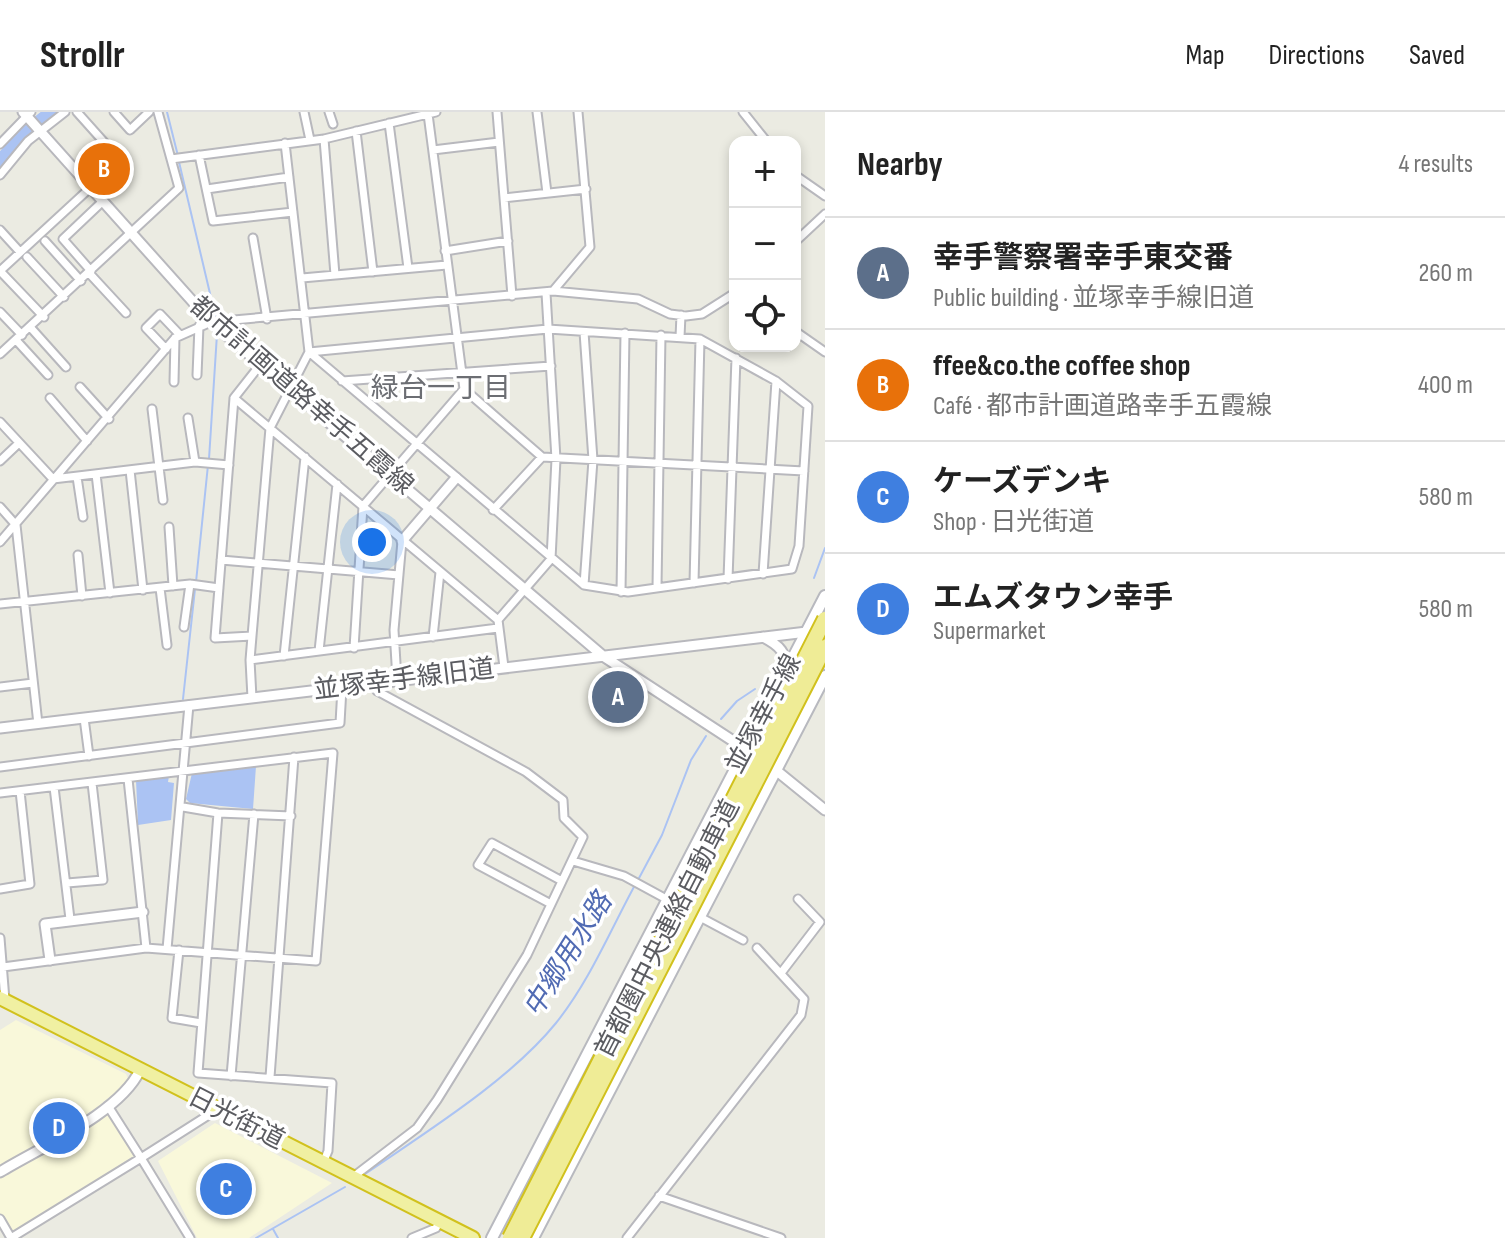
<!DOCTYPE html>
<html lang="en">
<head>
<meta charset="utf-8">
<style>
  :root { --surface:#fff; --page:#f2f2f2; --text:#222; --muted:#767676; --line:#e0e0e0; --accent:#d26d42 }
  body { margin:0; font-family:"Sofia Sans Condensed","Noto Sans JP",sans-serif; background:var(--page); color:var(--text) }
  .controls { position:absolute; right:24px; top:24px; display:grid; overflow:hidden; border-radius:16px; box-shadow:0 4px 12px #0003 }
  .controls button { width:72px; height:72px; display:grid; place-items:center; padding:0; border:0; border-bottom:2px solid var(--line); background:var(--surface); color:var(--text); font:40px sans-serif }
  .you { position:absolute; left:372px; top:430px; width:28px; height:28px; margin:-20px; border:6px solid #fff; border-radius:50%; background:#1a73e8; box-shadow:0 0 0 12px #1a73e833 }
  .badge { display:grid; place-items:center; width:52px; height:52px; border-radius:50%; background:var(--accent); color:#fff; font-size:26px; font-weight:700 }
  .pin { position:absolute; translate:-50% -50%; border:4px solid #fff; box-shadow:0 2px 8px #0006 }
  .list { margin:0; padding:0; list-style:none }
  h2 { display:flex; justify-content:space-between; align-items:center; height:104px; margin:0; padding:0 32px; font-size:34px }
  h2 small { font-size:26px; font-weight:400; color:var(--muted) }
  .list li { display:grid; grid-template-columns:52px 1fr auto; gap:24px; align-items:center; box-sizing:border-box; height:112px; padding:0 32px; border-top:2px solid var(--line) }
  .list b { display:block; font-size:30px; white-space:nowrap }
  .list p { margin:0; font-size:26px; white-space:nowrap; color:var(--muted) }
  .list em { font-size:26px; font-style:normal; color:var(--muted) }
  .icon { flex:none; width:44px; height:44px; fill:none; stroke:currentColor; stroke-width:2; stroke-linecap:round; stroke-linejoin:round }
  .map { position:relative; flex:none; width:825px; height:1126px; overflow:hidden }
  header { display:flex; align-items:center; gap:48px; box-sizing:border-box; height:112px; padding:0 40px; background:var(--surface); border-bottom:2px solid var(--line) }
  header strong { font-size:38px }
  nav { display:flex; gap:44px; margin-inline-start:auto; font-size:28px }
  main { display:flex }
  aside { flex:1; background:var(--surface) }
  .map>svg:first-child { display:block }
  .commercial { fill:#f9f8da }
  .water { fill:#abc3f3 }
  .lines { fill:none; stroke-linecap:round; stroke-linejoin:round }
  .stream { stroke:#abc3f3; stroke-width:2 }
  .river { stroke:#abc3f3; stroke-width:14 }
  .minor-casing { stroke:#b8b8bd; stroke-width:11 }
  .tertiary-casing { stroke:#b8b8bd; stroke-width:13 }
  .secondary-casing { stroke:#b8b9bf; stroke-width:14 }
  .trunk-casing { stroke:#d1c11d; stroke-width:16 }
  .minor { stroke:#fff; stroke-width:7 }
  .tertiary { stroke:#fff; stroke-width:9 }
  .secondary { stroke:#fff; stroke-width:10 }
  .trunk { stroke:#f0f0a2; stroke-width:12 }
  .motorway-bridge-casing { stroke:#d1c11d; stroke-width:18; stroke-linecap:butt }
  .motorway-bridge { stroke:#efec96; stroke-width:14 }
  .labels { text-anchor:middle; dominant-baseline:central; stroke-width:7; stroke-linejoin:round; paint-order:stroke }
  .street-label { font-size:26px; fill:#5b5c61; stroke:#fff }
  .neighbourhood-label { font-size:28px; fill:#6c6e73; stroke:#fff }
  .water-label { font-size:28px; font-style:italic; fill:#516bb3; stroke:#fff }
</style>
</head>
<body>
<header>
<strong>Strollr</strong>
<nav><a>Map</a><a>Directions</a><a>Saved</a></nav>
</header>
<main>
<div class="map">
<svg width="825" height="1126" viewBox="0 0 825 1126">
  <rect width="100%" height="100%" fill="#ebebe2"/>
  <path class="commercial" d="M16,908L126,962L129,969L125,974L103,990L135,1043L12,1122L0,1102V918Z
    M215,1011L332,1071L249,1126H197L158,1049Z"/>
  <path class="water" d="M256,654L253,697L190,691L186,687L192,661Z
    M169,664L168,670L174,671L171,708L138,713L136,668Z"/>
  <g class="lines">
    <path class="stream" d="M167,0L178,44
      M179,50L216,207
      M209,347L217,222
      M814,466L825,436
      M196,470L208,353
      M183,587L195,477
      M721,607L737,589L755,577
      M638,768L662,723L691,648L706,624
      M365,1062C426,1020 510,968 556,911C589,870 610,819 635,773
      M273,1117L278,1126
      M256,1126L345,1075"/>
    <path class="river" d="M0,50L24,22L52,0"/>
    <g class="minor-casing">
      <path id="minor" d="M77,0L111,38L82,66
        M114,0L130,18L149,0
        M304,0L310,28
        M329,0L333,12
        M497,0L512,184
        M537,0L547,81
        M743,0L767,30
        M428,2L464,277L542,345L804,359
        M389,11L408,156
        M356,19L373,160
        M324,27L335,163
        M0,32L31,0
        M433,38L499,30
        M199,43L213,109L293,100
        M171,47L324,27L436,0
        M0,63L28,29L65,0
        M795,63L825,84
        M207,77L289,65
        M504,86L586,77
        M0,118L20,140
        M253,126L267,207
        M45,129L81,169
        M795,130L825,102
        M445,139L508,129
        M27,145L64,185
        M0,159L90,76
        M0,159L44,205
        M91,159L63,127L102,90
        M89,161L126,201
        M302,166L447,153
        M553,179L590,135L578,0
        M0,200L22,223
        M31,216L66,255
        M548,217L700,227L776,269L808,294L799,434L792,457L628,480L584,473L309,240Z
        M795,219L825,240
        M680,225L681,203
        M16,228L48,263
        M166,237L146,216L160,202L180,223
        M0,242L179,76L158,0
        M260,253L234,286L215,526L252,524L250,548L498,516
        M197,263L199,214
        M342,269L551,254
        M174,270L175,226
        M80,275L109,307
        M50,286L87,329
        M234,286L498,508
        M152,297L163,388
        M188,306L195,350
        M0,310L53,367
        M0,349L19,331
        M130,358L143,478
        M96,362L110,481
        M77,365L83,405
        M53,367L195,350L229,353
        M0,395L16,413L38,612
        M493,398L542,345
        M169,415L173,474
        M0,430L175,226L211,210L553,179L638,187L670,202L686,204L702,202L735,181
        M78,443L82,484
        M221,448L399,463
        M763,462L776,269
        M728,467L736,246
        M694,471L700,227
        M584,473L593,348L584,220
        M657,475L661,223
        M160,476L167,533
        M621,480L625,221
        M0,492L190,472L219,476
        M184,515L190,472
        M252,524L270,316L309,240L285,31
        M433,525L440,460
        M354,536L363,394L464,277
        M319,539L337,372
        M284,544L305,345
        M250,548L252,586
        M504,555L498,508L551,447L556,347L546,181
        M397,568L394,518L402,429
        M0,575L33,571
        M84,606L89,644
        M0,655L340,611L342,576
        M128,667L146,836
        M54,675L70,807
        M0,681L333,641L316,849L146,836L3,855
        M183,695L218,701L291,704
        M218,701L198,961L332,971L328,1039L323,1051
        M573,749L624,764L670,789
        M67,771L103,768L92,671
        M0,777L30,772L20,679
        M551,792L478,753L492,731L562,769
        M698,804L743,828
        M0,826L5,888
        M167,837L189,593
        M179,838L172,906L201,911
        M781,861L820,810L798,787
        M231,964L254,702
        M270,965L294,645
        M108,994L141,1046L218,997
        M353,1065L417,1016L437,988L527,843L583,725L564,706L563,688L526,660L377,579L373,572
        M659,1084L781,1126
        M0,1107L11,1126
        M11,1126L141,1046L190,1126
        M412,1126L436,1116L440,1109
        M627,1126L801,903L804,887L757,836"/>
    </g>
    <g class="tertiary-casing">
      <path id="tertiary" d="M23,0L211,210L603,544L750,640
        M402,429L456,366
        M763,525C779,533 788,541 784,559
        M0,616L807,520
        M772,655L825,698
        M50,848L45,812L143,800
        M0,1060C41,1035 120,1001 140,958"/>
    </g>
    <g class="secondary-casing">
      <path id="secondary" d="M492,1126L825,484
        M533,1126L825,564"/>
    </g>
    <g class="trunk-casing">
      <path id="trunk" d="M0,886L473,1126"/>
    </g>
    <use href="#minor" class="minor"/>
    <use href="#tertiary" class="tertiary"/>
    <use href="#secondary" class="secondary"/>
    <use href="#trunk" class="trunk"/>
    <g class="motorway-bridge-casing">
      <path id="motorway-bridge" d="M510,1126L825,507
        M522,1126L825,535"/>
    </g>
    <use href="#motorway-bridge" class="motorway-bridge"/>
  </g>
  <g class="labels">
    <g class="street-label">
      <text transform="translate(301 284) rotate(41)">都市計画道路幸手五霞線</text>
      <text transform="translate(404 568) rotate(-7)">並塚幸手線旧道</text>
      <text transform="translate(764 602) rotate(-62)">並塚幸手線</text>
      <text transform="translate(668 817) rotate(-63)">首都圏中央連絡自動車道</text>
      <text transform="translate(236 1007) rotate(27)">日光街道</text>
    </g>
    <g class="neighbourhood-label">
      <text x="441" y="276">緑台一丁目</text>
    </g>
    <g class="water-label">
      <text transform="translate(568 843) rotate(-58)">中郷用水路</text>
    </g>
  </g>
</svg>
<div class="controls">
<button>+</button>
<button>−</button>
<button><svg class="icon" aria-label="locate" viewBox="0 0 24 24"><circle cx="12" cy="12" r="6"/><path d="M12 2v4M12 18v4M2 12h4M18 12h4"/></svg></button>
</div>
<div class="you"></div>
<div class="pin badge" style="left:618px;top:585px;background:#5c6f8a">A</div>
<div class="pin badge" style="left:104px;top:57px;background:#e8710a">B</div>
<div class="pin badge" style="left:226px;top:1077px;background:#3f7fe0">C</div>
<div class="pin badge" style="left:59px;top:1016px;background:#3f7fe0">D</div>
</div>
<aside>
<h2>Nearby<small>4 results</small></h2>
<ul class="list">
<li><span class="badge" style="background:#5c6f8a">A</span><div><b>幸手警察署幸手東交番</b><p>Public building · 並塚幸手線旧道</p></div><em>260 m</em></li>
<li><span class="badge" style="background:#e8710a">B</span><div><b>ffee&amp;co.the coffee shop</b><p>Café · 都市計画道路幸手五霞線</p></div><em>400 m</em></li>
<li><span class="badge" style="background:#3f7fe0">C</span><div><b>ケーズデンキ</b><p>Shop · 日光街道</p></div><em>580 m</em></li>
<li><span class="badge" style="background:#3f7fe0">D</span><div><b>エムズタウン幸手</b><p>Supermarket</p></div><em>580 m</em></li>
</ul>
</aside>
</main>
</body>
</html>
